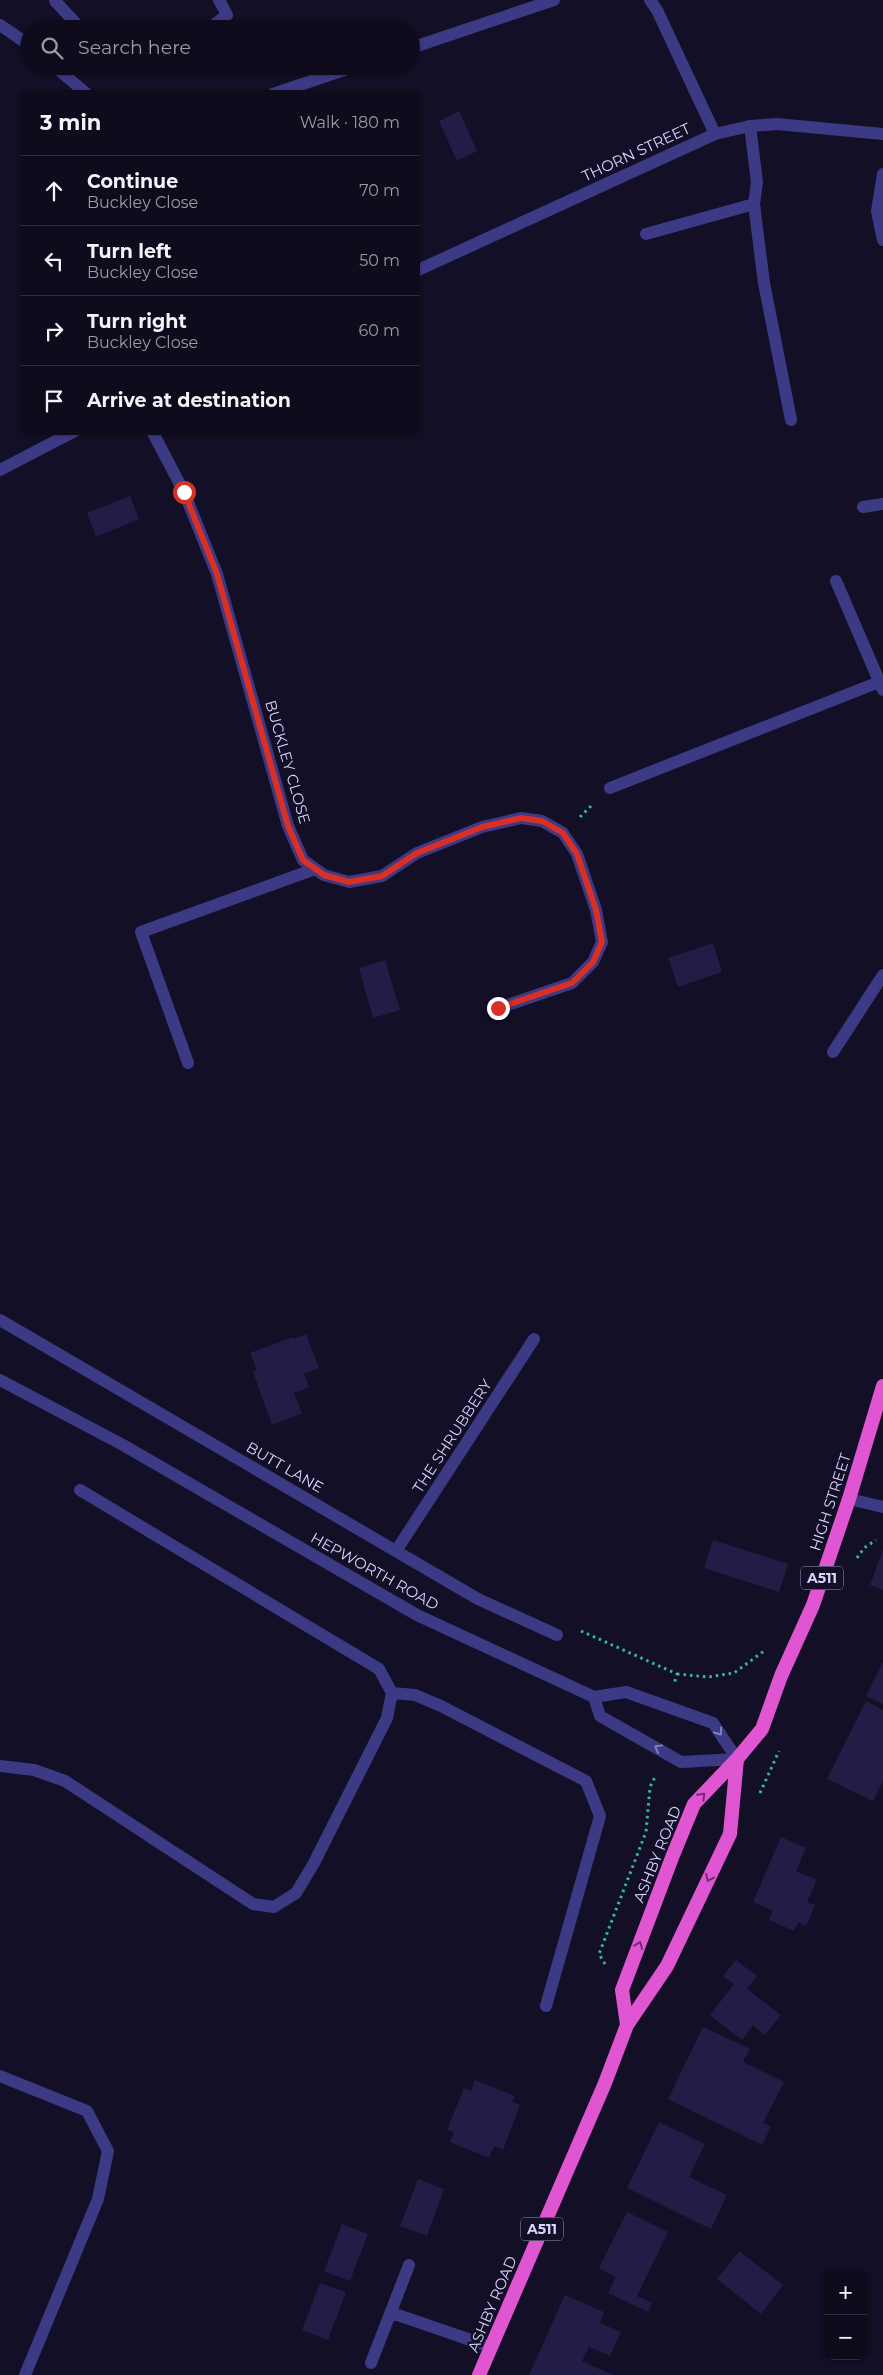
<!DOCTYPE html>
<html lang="en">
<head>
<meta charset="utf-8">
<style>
  :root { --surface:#0e0b1c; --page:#171425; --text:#f1f3f6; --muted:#9b9ba3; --line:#2e2b3b }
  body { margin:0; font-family:Montserrat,sans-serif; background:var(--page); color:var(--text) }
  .controls { position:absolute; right:15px; bottom:15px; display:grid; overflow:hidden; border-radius:10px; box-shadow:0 1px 4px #0004 }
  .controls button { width:45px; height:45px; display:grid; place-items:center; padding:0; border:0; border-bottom:1px solid var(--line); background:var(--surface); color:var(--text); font:25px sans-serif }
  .stop { position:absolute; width:15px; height:15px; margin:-11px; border:4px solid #d93025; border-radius:50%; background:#fff }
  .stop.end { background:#d93025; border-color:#fff; box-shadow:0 1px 5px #0008 }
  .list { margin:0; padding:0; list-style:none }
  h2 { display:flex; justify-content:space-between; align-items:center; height:65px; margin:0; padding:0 20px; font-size:21px }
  h2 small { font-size:16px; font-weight:400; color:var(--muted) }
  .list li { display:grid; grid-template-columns:32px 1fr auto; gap:15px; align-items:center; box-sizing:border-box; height:70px; padding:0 20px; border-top:1px solid var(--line) }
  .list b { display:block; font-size:19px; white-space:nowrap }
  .list p { margin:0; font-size:16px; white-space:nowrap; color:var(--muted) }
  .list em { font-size:16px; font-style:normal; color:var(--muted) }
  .icon { flex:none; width:28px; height:28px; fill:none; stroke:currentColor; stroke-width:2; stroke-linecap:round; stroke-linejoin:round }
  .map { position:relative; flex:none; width:883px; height:2375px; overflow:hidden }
  .search { position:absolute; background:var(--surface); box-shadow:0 1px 4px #0004; left:20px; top:20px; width:400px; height:55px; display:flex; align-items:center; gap:12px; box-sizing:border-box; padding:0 18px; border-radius:28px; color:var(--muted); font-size:19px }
  .panel { position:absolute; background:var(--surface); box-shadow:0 1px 4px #0004; left:20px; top:90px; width:400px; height:345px; border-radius:10px }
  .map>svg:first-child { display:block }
  .building { fill:#241b47 }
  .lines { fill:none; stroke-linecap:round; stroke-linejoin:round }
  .path { stroke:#2fb8b0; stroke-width:3; stroke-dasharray:2.5 4; stroke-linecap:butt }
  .service { stroke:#3d3a85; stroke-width:12 }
  .minor { stroke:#3d3a85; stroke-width:12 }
  .tertiary { stroke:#3d3a85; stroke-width:12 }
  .trunk { stroke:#e055d1; stroke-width:14 }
  .oneway { stroke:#837fbc }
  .oneway2 { stroke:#6f2e73 }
  .route { stroke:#d93025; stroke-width:6 }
  .labels { text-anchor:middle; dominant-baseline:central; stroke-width:5; stroke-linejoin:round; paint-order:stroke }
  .shield { fill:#130f26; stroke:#9e99be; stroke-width:1 }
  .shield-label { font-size:14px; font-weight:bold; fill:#d9d4ff }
  .street-label { font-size:15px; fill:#d9d4ff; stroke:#130f26 }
</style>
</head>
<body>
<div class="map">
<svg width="883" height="2375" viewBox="0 0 883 2375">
  <rect width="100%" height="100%" fill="#130f26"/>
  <path class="building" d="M459,111L477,151L457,161L439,121Z
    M130,496L139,519L96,537L87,513Z
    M713,943L722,972L678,987L668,958Z
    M385,960L400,1010L373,1018L359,968Z
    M306,1334L319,1368L304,1374L309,1387L294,1393L302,1413L272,1425L253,1372L257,1370L250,1353L293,1337V1339Z
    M713,1540L788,1564L779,1592L704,1568Z
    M883,1550V1590L870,1585Z
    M883,1662V1704L866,1696Z
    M866,1701L883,1710V1781L873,1801L827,1779Z
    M781,1837L806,1848L796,1871L817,1880L807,1902L815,1905L806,1926L798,1922L794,1931L769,1920L773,1911L753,1902Z
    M736,1960L757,1976L747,1989L781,2015L765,2035L753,2025L742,2040L710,2015L734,1984L723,1976Z
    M703,2027L750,2049L743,2062L784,2082L763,2123L771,2127L762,2145L668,2099Z
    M475,2080L515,2096L512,2102L520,2105L503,2150L494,2146L489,2158L450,2142L454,2132L447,2130L464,2088L471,2091Z
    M659,2122L705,2144L689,2177L727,2195L711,2229L627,2188Z
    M418,2179L444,2189L427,2236L400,2226Z
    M627,2212L668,2232L637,2296L652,2303L648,2312L608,2293L616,2277L599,2268Z
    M342,2224L368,2234L350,2281L324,2271Z
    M739,2251L783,2285L761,2314L717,2279Z
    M320,2283L346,2292L328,2340L302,2330Z
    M565,2295L604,2312L600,2323L621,2332L610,2356L589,2347L582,2361L613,2375H529Z"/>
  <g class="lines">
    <path class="path" d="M580,817L593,804
      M857,1558L864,1548L876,1540
      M581,1631L677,1674L674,1684
      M677,1674L708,1677L734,1673L764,1651
      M760,1793L779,1751
      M605,1964L599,1954L646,1832L650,1787L656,1775"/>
    <path class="service" d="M650,0L657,10L715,134
      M56,2L81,29
      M0,25L29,45
      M208,29L227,15L219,0
      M411,48L554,0
      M54,66L87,94
      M273,94L356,66
      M750,126L757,182L754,204L764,283L791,420
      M646,234L754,204
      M863,507L883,504
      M188,1063L141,932L315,869
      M80,1490L354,1654
      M392,1693L415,1695L441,1706L586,1781L600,1816L546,2006
      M392,2313L491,2347
      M371,2363L409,2265"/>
    <path class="minor" d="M55,0L56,2
      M883,174L877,211L883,240
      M416,271L715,134L750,126L777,124L883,134
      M152,431L184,492L217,574L288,826L303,860L324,875L349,882L382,876L417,853L482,827L521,818L542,821L563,833L577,854L596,910L602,942L593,962L572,983L499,1008
      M0,470L75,431
      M836,581L883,690
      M610,788L879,682
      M833,1052L883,975
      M0,1320L478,1599L557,1635
      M849,1499L883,1507
      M396,1551L534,1339
      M0,1766L34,1770L65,1781L253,1904L274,1907L296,1893L314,1863L387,1718L392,1693L379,1669L354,1654
      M0,2076L87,2111L108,2151L98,2199L25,2375"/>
    <path class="tertiary" d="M0,1380L123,1445L417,1615L594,1697L626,1692L713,1723L737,1759
      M594,1697L600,1716L681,1762L737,1759"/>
    <path class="trunk" d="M627,2025L622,1990L673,1855L694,1804L737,1759L762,1729L781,1676L813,1605L849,1499L883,1386
      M479,2375L605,2083L627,2025L667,1966L730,1834L737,1759"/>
  </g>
  <defs><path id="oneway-chevron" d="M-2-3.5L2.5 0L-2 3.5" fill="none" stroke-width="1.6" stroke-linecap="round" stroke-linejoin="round" transform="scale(1.25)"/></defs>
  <g class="oneway">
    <use href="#oneway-chevron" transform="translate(719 1732) rotate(55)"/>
    <use href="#oneway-chevron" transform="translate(658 1748) rotate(-151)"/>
  </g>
  <g class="oneway2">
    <use href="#oneway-chevron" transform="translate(702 1796) rotate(-46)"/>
    <use href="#oneway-chevron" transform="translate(709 1878) rotate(115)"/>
    <use href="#oneway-chevron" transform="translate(639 1945) rotate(-69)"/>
  </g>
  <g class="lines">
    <path class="route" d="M184,492L217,574L288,826L303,860L324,875L349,882L382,876L417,853L482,827L521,818L542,821L563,833L577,854L596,910L602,942L593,962L572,983L498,1008"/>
  </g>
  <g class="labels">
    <g class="shield">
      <rect x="801" y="1566.5" width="42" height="23" rx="4"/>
      <rect x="521" y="2217.5" width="42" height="23" rx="4"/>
    </g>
    <g class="shield-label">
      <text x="822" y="1578">A511</text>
      <text x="542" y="2229">A511</text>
    </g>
    <g class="street-label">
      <text transform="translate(636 152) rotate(-25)">THORN STREET</text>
      <text transform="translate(288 762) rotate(74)">BUCKLEY CLOSE</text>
      <text transform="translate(452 1436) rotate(-57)">THE SHRUBBERY</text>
      <text transform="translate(285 1467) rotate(30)">BUTT LANE</text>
      <text transform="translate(830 1502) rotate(-72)">HIGH STREET</text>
      <text transform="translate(375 1571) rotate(29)">HEPWORTH ROAD</text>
      <text transform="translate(657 1854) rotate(-68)">ASHBY ROAD</text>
      <text transform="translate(492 2304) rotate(-67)">ASHBY ROAD</text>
    </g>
  </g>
</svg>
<div class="controls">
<button>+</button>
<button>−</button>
</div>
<div class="stop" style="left:184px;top:492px"></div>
<div class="stop end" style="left:498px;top:1008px"></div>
<div class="search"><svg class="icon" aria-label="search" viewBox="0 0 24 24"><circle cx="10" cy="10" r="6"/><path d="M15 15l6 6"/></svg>Search here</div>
<section class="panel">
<h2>3 min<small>Walk · 180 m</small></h2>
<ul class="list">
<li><svg class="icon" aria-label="ahead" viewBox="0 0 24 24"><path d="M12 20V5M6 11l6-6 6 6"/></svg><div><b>Continue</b><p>Buckley Close</p></div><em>70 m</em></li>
<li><svg class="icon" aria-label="left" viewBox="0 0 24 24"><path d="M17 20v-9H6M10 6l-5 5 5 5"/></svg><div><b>Turn left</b><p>Buckley Close</p></div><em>50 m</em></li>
<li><svg class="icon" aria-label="right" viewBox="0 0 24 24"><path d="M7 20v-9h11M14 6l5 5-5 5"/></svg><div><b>Turn right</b><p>Buckley Close</p></div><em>60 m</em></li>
<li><svg class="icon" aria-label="arrive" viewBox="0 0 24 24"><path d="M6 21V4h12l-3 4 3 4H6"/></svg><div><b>Arrive at destination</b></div></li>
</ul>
</section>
</div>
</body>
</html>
